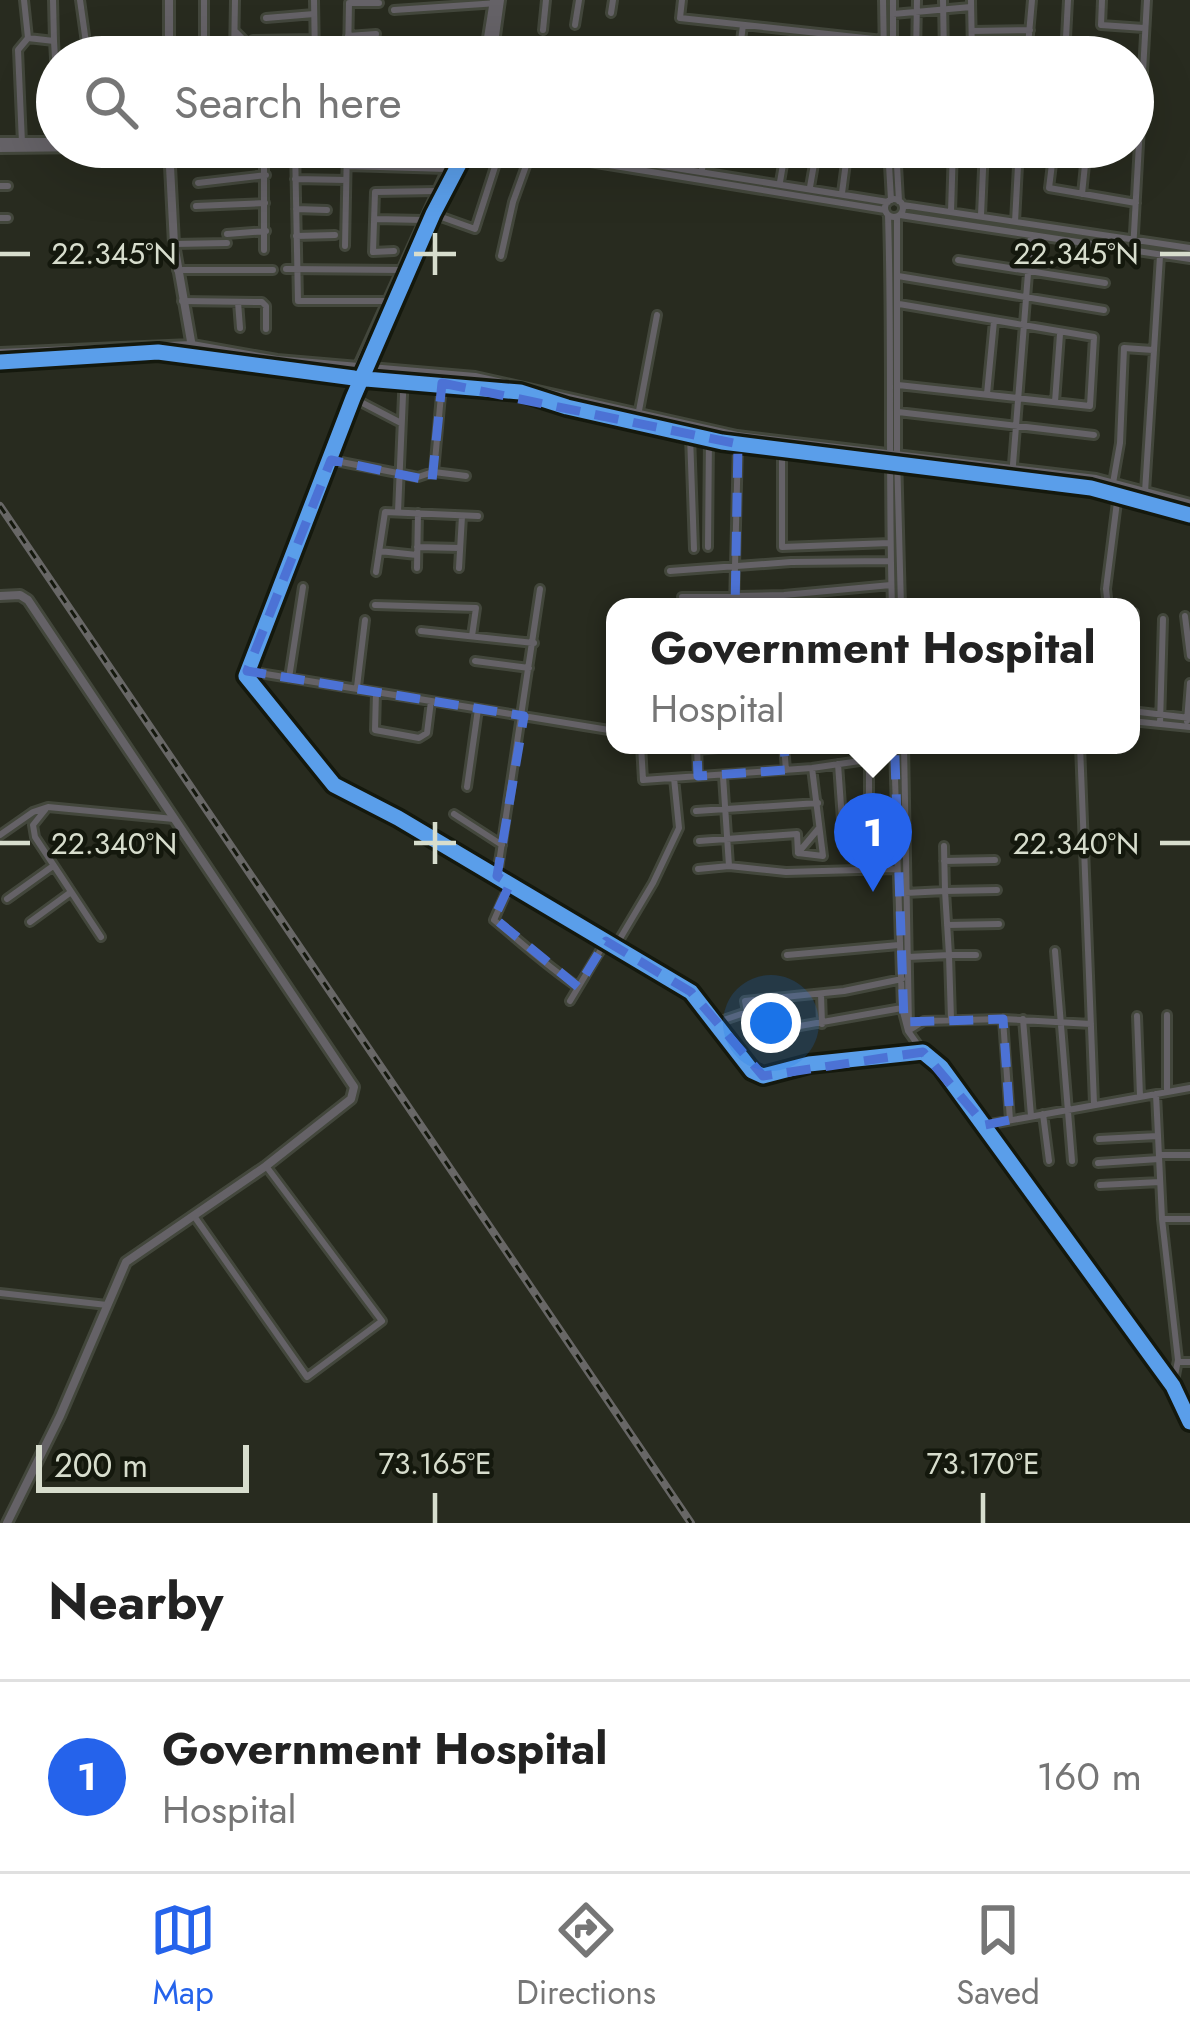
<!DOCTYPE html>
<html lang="en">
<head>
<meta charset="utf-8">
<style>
  :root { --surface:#fff; --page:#f6f6f6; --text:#222; --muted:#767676; --line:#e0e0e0; --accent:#2563eb }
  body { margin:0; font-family:Jost,sans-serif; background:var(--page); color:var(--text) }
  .scale { position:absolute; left:36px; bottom:30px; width:213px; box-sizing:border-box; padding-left:12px; border:6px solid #d7ddcd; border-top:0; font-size:33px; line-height:42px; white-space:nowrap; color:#d7ddcd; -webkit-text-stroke:9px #14180d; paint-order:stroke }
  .you { position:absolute; left:771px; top:1023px; width:42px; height:42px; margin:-30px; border:9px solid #fff; border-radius:50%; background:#1a73e8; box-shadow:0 0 0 18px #1a73e833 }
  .badge { display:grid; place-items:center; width:78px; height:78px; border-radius:50%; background:var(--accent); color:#fff; font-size:39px; font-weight:700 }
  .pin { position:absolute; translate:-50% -99px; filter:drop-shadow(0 3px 6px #0008) }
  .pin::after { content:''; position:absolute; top:63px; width:42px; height:36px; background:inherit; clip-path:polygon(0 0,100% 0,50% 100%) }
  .popup { position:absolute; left:606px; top:598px; width:534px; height:156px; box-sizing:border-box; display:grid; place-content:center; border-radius:24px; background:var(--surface); filter:drop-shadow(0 3px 9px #0005); font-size:39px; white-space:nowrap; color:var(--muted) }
  .popup b { font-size:45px; color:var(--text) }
  .popup::after { content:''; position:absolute; left:50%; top:100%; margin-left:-24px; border:24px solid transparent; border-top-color:var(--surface) }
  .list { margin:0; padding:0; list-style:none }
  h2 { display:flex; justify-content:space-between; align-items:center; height:156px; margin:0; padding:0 48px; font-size:51px }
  h2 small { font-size:39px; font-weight:400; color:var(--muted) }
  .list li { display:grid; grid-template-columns:78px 1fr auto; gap:36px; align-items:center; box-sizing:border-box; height:192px; padding:0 48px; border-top:3px solid var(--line) }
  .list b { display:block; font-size:45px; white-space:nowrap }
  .list p { margin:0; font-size:39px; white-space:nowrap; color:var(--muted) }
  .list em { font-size:39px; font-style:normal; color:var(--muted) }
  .icon { flex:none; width:66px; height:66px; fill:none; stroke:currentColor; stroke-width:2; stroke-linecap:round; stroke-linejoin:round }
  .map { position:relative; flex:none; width:1190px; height:1523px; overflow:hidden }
  .search { position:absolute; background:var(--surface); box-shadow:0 12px 48px #0002; left:36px; right:36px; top:36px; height:132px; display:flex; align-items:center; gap:30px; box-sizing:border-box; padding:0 42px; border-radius:66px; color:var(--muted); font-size:45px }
  .sheet { height:348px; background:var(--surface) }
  nav { display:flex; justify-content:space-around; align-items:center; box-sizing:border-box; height:168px; border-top:3px solid var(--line); background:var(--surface); font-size:33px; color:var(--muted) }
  nav a { display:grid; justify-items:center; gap:6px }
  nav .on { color:var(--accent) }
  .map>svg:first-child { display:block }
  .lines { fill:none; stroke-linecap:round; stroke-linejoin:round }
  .minor-casing { stroke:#43473c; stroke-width:12 }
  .tertiary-casing { stroke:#43473c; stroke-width:14 }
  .minor { stroke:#656267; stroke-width:6 }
  .tertiary { stroke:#656267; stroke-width:8 }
  .rail-casing { stroke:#686766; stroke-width:8 }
  .rail { stroke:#14180d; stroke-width:3; stroke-dasharray:9; stroke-linecap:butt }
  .cycleway-casing { stroke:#14180d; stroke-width:22 }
  .cycleway { stroke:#5a9eea; stroke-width:15 }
  .marked { fill:none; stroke:#4c72d5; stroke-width:9; stroke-dasharray:24 15; stroke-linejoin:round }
  .ticks { fill:none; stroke:#d7ddcd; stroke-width:4.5 }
  .ticks-label { font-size:30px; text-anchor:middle; fill:#d7ddcd; stroke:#14180d; stroke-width:9; stroke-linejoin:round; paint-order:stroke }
</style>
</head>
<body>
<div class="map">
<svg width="1190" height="1523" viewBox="0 0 1190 1523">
  <rect width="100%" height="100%" fill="#282b1f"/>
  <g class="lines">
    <g class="minor-casing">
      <path id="minor" d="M24,0L28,38L54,41L57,93
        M53,0L54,41
        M80,0L88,57
        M204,0V57
        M314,0L315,57
        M682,0L680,18L883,40
        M883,0L884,57
        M893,0V57
        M943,0L944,57
        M971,0L972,55
        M1102,0L1101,25L1144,28
        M394,10L498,3
        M611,13L613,0
        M893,14L971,7
        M266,18L314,14
        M575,25L579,0
        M543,30L546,0
        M235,31L253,49
        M972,31L1030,30
        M348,36L376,34
        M253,40L314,39
        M916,56L917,0
        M234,57L235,0
        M348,57L349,3H379
        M739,57L743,25
        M1027,57L1032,0
        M1065,57L1068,0
        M22,143L18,50L28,38
        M264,147V250
        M295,147L298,301H387
        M498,147L885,210
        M544,147L888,202
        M888,147L891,200
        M896,147L899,201
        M1053,156L1049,188L1136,203
        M667,164L670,147
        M347,166L447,169
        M702,170L705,147
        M295,179L346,180
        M780,182L786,147
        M198,183L266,175
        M0,186H8
        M810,187L817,147
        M842,193L848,147
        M1082,194L1086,155
        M885 208a9 9 0 1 1 18 0a9 9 0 1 1-18 0Z
        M903,205L1190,248
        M196,206L265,203
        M296,209L327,210
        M951,212L953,147
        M433,214L475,229L501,148
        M888,215C892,346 888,476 892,607
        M900,215L1190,259
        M981,215L984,147
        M897,217V454L901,607
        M0,218H8
        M374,219L424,220
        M1015,222L1019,147
        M227,234L266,231
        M296,236L335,235
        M174,244L227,243
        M345,246L347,147
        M394,251L373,252L375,192L437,191
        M1133,251L1147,0
        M501,256L513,202L531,152
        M958,260L1105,283
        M286,269L401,270
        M177,270H273
        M898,276L1104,310
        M182,301L262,302L266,306V329
        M238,302L240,328
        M442,384L434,472L466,476
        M898,385L1090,406L1094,337L899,304
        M987,394L994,321
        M353,398L401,423
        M1055,402L1060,334
        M898,412L1094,435
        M638,416L657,315
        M690,435L694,549
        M782,450V547L890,543
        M331,460L418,477L433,472
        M1012,477L1031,235
        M1113,483L1120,443L1124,348L1153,350
        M1145,492L1160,256
        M398,512L404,372
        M417,547L460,548
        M708,547L709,436
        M379,551L417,555
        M417,568L418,513
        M459,568L462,516
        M670,571L791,562L890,561
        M376,572L385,512L478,516
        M682,597L784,595L891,585
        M375,605L476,608L472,636
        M734,607L738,444
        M1108,607L1106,589L1118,494
        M1185,616L1190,656
        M421,631L534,643
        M475,661L529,668
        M247,671L615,731
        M1131,674L1134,613
        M289,678L303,587
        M357,687L365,620
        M376,692L375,730L419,738L427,733L431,701
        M1131,711L1190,718
        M1131,721L1190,727
        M1187,721L1190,683
        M1160,724L1163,619
        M641,745L643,780L812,768L894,756
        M697,745L698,776
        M784,745L786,770
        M894,745L902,1008L908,1031L923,1052
        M904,745L909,1028
        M1080,745L1094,1104
        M697,750L750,745
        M869,760V823
        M838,764L842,820
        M723,776L729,866
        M467,787L478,709
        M45,810L33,825L35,837L101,937
        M696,811L818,803
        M454,814L502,845
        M0,835L33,812L48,807L174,819
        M699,841L797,834L798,853L823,856L812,768
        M844,841L894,837
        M944,846L945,891L997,890
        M798,853L819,828
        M944,861L995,860
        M698,869L729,866L786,872L895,869
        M497,876L540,589
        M510,884L494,920C523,944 548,967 578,987
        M905,893L945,891L949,955L908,957
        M7,899L53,866
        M30,922L71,892
        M947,925L999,924
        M615,947L653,883L679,828L674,778
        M1055,951L1072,1161
        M787,955L899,945
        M821,994L822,1024
        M570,1001L606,941
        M747,1012L745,1001L844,991L902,979
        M1167,1015V1092
        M1137,1016L1140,1096
        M951,1019L949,955H976
        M1023,1019L1031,1116
        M715,1023L747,1012L755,1040L794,1027L902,1008
        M908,1031L924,1021L1003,1019
        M1156,1094L1162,1219L1178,1360L1173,1386
        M1043,1114L1049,1161
        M1010,1120L1003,1019L1091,1024
        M985,1125L1190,1088
        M1099,1139L1158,1136
        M1159,1155H1190
        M1098,1163L1159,1159
        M1100,1185L1160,1182
        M194,1216L307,1377L382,1321L266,1166
        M1164,1219H1190
        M0,1293L107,1305
        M1178,1362H1190"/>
    </g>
    <g class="tertiary-casing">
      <path id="tertiary" d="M169,0V57
        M485,57L494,0
        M492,57L500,0
        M0,142H57
        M169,147L174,244L192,347
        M468,147L433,214L353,398L246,676L334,785L398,818L691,992L752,1071L763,1076L809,1064L923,1052L941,1067L1173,1386L1190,1422
        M0,148L94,147
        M0,353L192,345L277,360L475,377L737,436L1096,479L1190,504
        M0,362L158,352L354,378L520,392L567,407L722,442L1091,488L1190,515
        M358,368L458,147
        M0,596L20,595L28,600L354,1087L351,1099L266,1166L126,1262L60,1416L7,1523"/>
    </g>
    <use href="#minor" class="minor"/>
    <use href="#tertiary" class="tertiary"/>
    <g class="rail-casing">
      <path id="rail" d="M0,506L691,1523"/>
    </g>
    <use href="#rail" class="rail"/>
    <g class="cycleway-casing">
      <path id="cycleway" d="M468,147L433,214L353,398L246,676L334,785L398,818L691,992L752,1071L763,1076L809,1064L923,1052L941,1067L1173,1386L1190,1422
        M0,362L158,352L354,378L520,392L567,407L722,442L1091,488L1190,515"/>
    </g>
    <use href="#cycleway" class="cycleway"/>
  </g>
  <path class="marked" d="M442,383L738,444L735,610L717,612L724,671L694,674L698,776L786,770L783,737L894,730L904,1022L1003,1019L1010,1120L985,1125L923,1052L763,1076L691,992L606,941L578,987L494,918L510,884L497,876L524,716L247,671L331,460L432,481Z"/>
  <path class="ticks" d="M435,233V275M0,254H30M414,254H456M1160,254H1190M435,822V864M0,843H30M414,843H456M1160,843H1190M435,1493V1523M983,1493V1523"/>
  <g class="ticks-label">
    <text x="114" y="264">22.345°N</text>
    <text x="1076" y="264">22.345°N</text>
    <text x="114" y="854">22.340°N</text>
    <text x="1076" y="854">22.340°N</text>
    <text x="435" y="1474">73.165°E</text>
    <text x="983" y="1474">73.170°E</text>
  </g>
</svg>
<div class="scale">200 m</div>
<div class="you"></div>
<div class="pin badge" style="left:873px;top:892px">1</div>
<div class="popup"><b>Government Hospital</b>Hospital</div>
<div class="search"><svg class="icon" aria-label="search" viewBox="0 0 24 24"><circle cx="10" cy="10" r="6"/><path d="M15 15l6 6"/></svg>Search here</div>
</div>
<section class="sheet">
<h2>Nearby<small></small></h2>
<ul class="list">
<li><span class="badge">1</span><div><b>Government Hospital</b><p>Hospital</p></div><em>160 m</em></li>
</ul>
</section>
<nav>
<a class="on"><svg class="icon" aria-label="map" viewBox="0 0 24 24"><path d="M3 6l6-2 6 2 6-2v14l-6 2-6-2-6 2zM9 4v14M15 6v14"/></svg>Map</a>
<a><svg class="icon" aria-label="directions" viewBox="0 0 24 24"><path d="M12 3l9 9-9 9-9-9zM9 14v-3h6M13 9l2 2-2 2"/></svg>Directions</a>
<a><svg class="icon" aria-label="saved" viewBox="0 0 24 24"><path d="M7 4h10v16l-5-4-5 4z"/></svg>Saved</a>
</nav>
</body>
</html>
